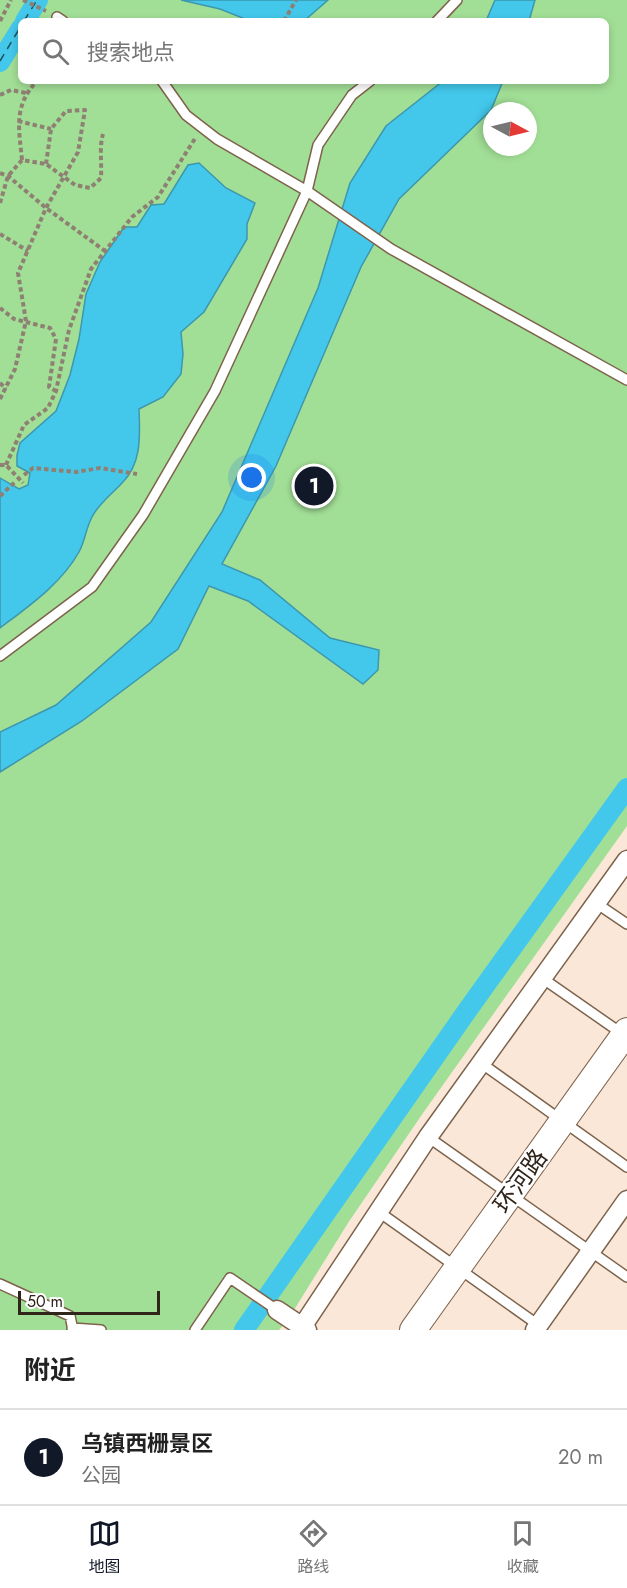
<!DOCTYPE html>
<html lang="zh">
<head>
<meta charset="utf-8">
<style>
  :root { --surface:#fff; --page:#f6f6f6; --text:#222; --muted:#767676; --line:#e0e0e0; --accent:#111827 }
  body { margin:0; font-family:Jost,"Noto Sans SC",sans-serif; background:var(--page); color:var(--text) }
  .compass { position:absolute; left:483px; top:102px; width:54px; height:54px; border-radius:50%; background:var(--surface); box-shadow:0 3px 9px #0003; rotate:97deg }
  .scale { position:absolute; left:18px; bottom:15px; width:142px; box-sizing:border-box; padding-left:6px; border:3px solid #30251b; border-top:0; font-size:16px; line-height:21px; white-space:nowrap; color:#30251b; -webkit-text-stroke:4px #fff; paint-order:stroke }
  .you { position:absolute; left:252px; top:478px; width:21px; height:21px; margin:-15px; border:4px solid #fff; border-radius:50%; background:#1a73e8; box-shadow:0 0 0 9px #1a73e833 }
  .badge { display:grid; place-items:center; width:39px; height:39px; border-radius:50%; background:var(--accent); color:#fff; font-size:20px; font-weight:700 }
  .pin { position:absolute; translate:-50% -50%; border:3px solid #fff; box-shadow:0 2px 6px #0006 }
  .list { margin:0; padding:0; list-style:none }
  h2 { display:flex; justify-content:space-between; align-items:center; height:78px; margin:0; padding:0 24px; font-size:26px }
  h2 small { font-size:20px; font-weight:400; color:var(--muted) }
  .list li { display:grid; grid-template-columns:39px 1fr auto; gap:18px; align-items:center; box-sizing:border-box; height:96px; padding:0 24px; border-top:2px solid var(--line) }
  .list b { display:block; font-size:22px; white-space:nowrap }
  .list p { margin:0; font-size:20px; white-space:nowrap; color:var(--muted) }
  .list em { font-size:20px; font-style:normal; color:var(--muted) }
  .icon { flex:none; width:33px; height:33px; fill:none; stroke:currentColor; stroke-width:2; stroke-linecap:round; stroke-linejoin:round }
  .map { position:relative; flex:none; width:627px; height:1330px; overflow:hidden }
  .search { position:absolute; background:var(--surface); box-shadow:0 3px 9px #0003; left:18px; right:18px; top:18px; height:66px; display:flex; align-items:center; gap:15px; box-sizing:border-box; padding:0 21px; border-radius:9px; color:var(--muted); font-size:22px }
  .sheet { height:174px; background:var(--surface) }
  nav { display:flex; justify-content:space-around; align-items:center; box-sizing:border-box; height:84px; border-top:2px solid var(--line); background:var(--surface); font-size:16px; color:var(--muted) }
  nav a { display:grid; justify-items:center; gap:3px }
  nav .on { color:var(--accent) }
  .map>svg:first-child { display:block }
  .green { fill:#a2df96; fill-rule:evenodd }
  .water { fill:#43c8eb; stroke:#3d97ad; stroke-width:1.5 }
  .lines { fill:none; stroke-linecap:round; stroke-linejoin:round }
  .canal { stroke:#43c8eb; stroke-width:20 }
  .ferry { stroke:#1c5261; stroke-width:1.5; stroke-dasharray:8 6; stroke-linecap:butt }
  .lane-casing { stroke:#7e634c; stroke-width:12 }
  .street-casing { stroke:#7e634c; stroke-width:21 }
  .secondary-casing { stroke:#7e634c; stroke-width:28 }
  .path { stroke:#8e8073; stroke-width:4; stroke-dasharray:4.5 3; stroke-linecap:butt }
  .lane { stroke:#fff; stroke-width:9 }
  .street { stroke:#fff; stroke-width:18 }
  .secondary { stroke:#fff; stroke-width:26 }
  .labels { text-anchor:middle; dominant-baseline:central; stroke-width:4.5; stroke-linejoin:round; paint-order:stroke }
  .street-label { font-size:24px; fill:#30251b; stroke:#fff }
</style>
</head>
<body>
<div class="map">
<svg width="627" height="1330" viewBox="0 0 627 1330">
  <rect width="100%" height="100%" fill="#fae7d8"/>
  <path class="green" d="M0,0H627V826L423,1113L348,1223L289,1318L279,1330H0ZM21,21H606V81H21ZM492,111H528V147H492Z"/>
  <path class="water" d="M181,0H328L304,21H250L220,9Z
    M495,0H535L529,21H486Z
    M443,81H503L491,110L399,199L361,267L276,466L222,564L260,580L330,638L379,650L378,670L363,684L248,601L209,586L178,649L82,721L0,772V732L56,705L151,622L222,512L318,288L350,183L386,126Z
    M199,163L226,188L255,203L247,224V239L204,312L181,332L183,354L181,374L163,397L139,409C140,436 142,463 122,483C112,494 99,503 92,517C86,528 85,541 79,552C61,584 29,606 0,628V478L19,489L28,485L30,473L17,466V455L20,443L56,411L70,375L79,339L86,294L100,262L124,227H137L151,205L164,204L188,165Z"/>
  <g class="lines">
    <path class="canal" d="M25,21L38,0
      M0,62L21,28
      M244,1330L469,1008L627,788"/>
    <path class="ferry" d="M24,21L37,0
      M0,61L21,26"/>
    <g class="lane-casing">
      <path id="lane" d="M57,17L63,21
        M437,21L457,0
        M162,81L186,115L217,139L307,191L391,249L627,380
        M0,656L92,587L143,515L215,391L307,191L318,145L352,95L370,81
        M596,903L627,924
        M542,978L624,1035
        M481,1063L627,1167
        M428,1137L627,1277
        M379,1212L541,1327
        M0,1284L70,1316L73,1330
        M72,1328L101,1330
        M195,1330L230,1278L277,1310"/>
    </g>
    <g class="street-casing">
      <path id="street" d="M277,1310L307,1330
        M300,1330L428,1137L627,860
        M535,1330L627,1200"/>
    </g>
    <g class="secondary-casing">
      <path id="secondary" d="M413,1330L627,1031"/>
    </g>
    <path class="path" d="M23,0L46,11
      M0,21L11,0
      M206,21H209
      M284,21L296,0
      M0,95L11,90L26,93
      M18,121L51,129
      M22,160C19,129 13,106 37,81
      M0,173L8,176L46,208L105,251
      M0,203L8,176L22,160L46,164L75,185L90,188L101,178C102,162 99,148 103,134
      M0,234L28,251
      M0,308L14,319L50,328L56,339L49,387L56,391
      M0,383L6,389
      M0,399L15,369L26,321L18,273L46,208L78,152L85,110L66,111L51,129L46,164
      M0,465H6L23,483
      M6,465L24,425L48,408L56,391L69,330L91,269L132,217L158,197L196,137
      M24,475L33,468L76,472L100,468L137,474
      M0,496L15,482"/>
    <use href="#lane" class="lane"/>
    <use href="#street" class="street"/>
    <use href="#secondary" class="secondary"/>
  </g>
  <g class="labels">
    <g class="street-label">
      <text transform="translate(520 1181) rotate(-54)">环河路</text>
    </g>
  </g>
</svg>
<svg class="compass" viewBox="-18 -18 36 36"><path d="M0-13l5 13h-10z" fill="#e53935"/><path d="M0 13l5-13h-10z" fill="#767676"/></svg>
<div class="scale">50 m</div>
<div class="you"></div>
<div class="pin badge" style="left:314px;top:486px">1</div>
<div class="search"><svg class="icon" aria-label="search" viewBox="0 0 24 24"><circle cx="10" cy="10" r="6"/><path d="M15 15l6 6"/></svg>搜索地点</div>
</div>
<section class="sheet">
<h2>附近<small></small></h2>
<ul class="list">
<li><span class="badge">1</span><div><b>乌镇西栅景区</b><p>公园</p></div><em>20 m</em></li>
</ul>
</section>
<nav>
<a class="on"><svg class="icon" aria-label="map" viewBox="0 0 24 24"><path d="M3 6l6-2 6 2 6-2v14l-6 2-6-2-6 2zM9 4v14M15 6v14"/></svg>地图</a>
<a><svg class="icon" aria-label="directions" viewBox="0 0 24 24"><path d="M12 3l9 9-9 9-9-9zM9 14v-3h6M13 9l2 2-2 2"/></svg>路线</a>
<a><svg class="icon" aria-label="saved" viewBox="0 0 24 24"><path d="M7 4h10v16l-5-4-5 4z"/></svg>收藏</a>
</nav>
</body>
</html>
